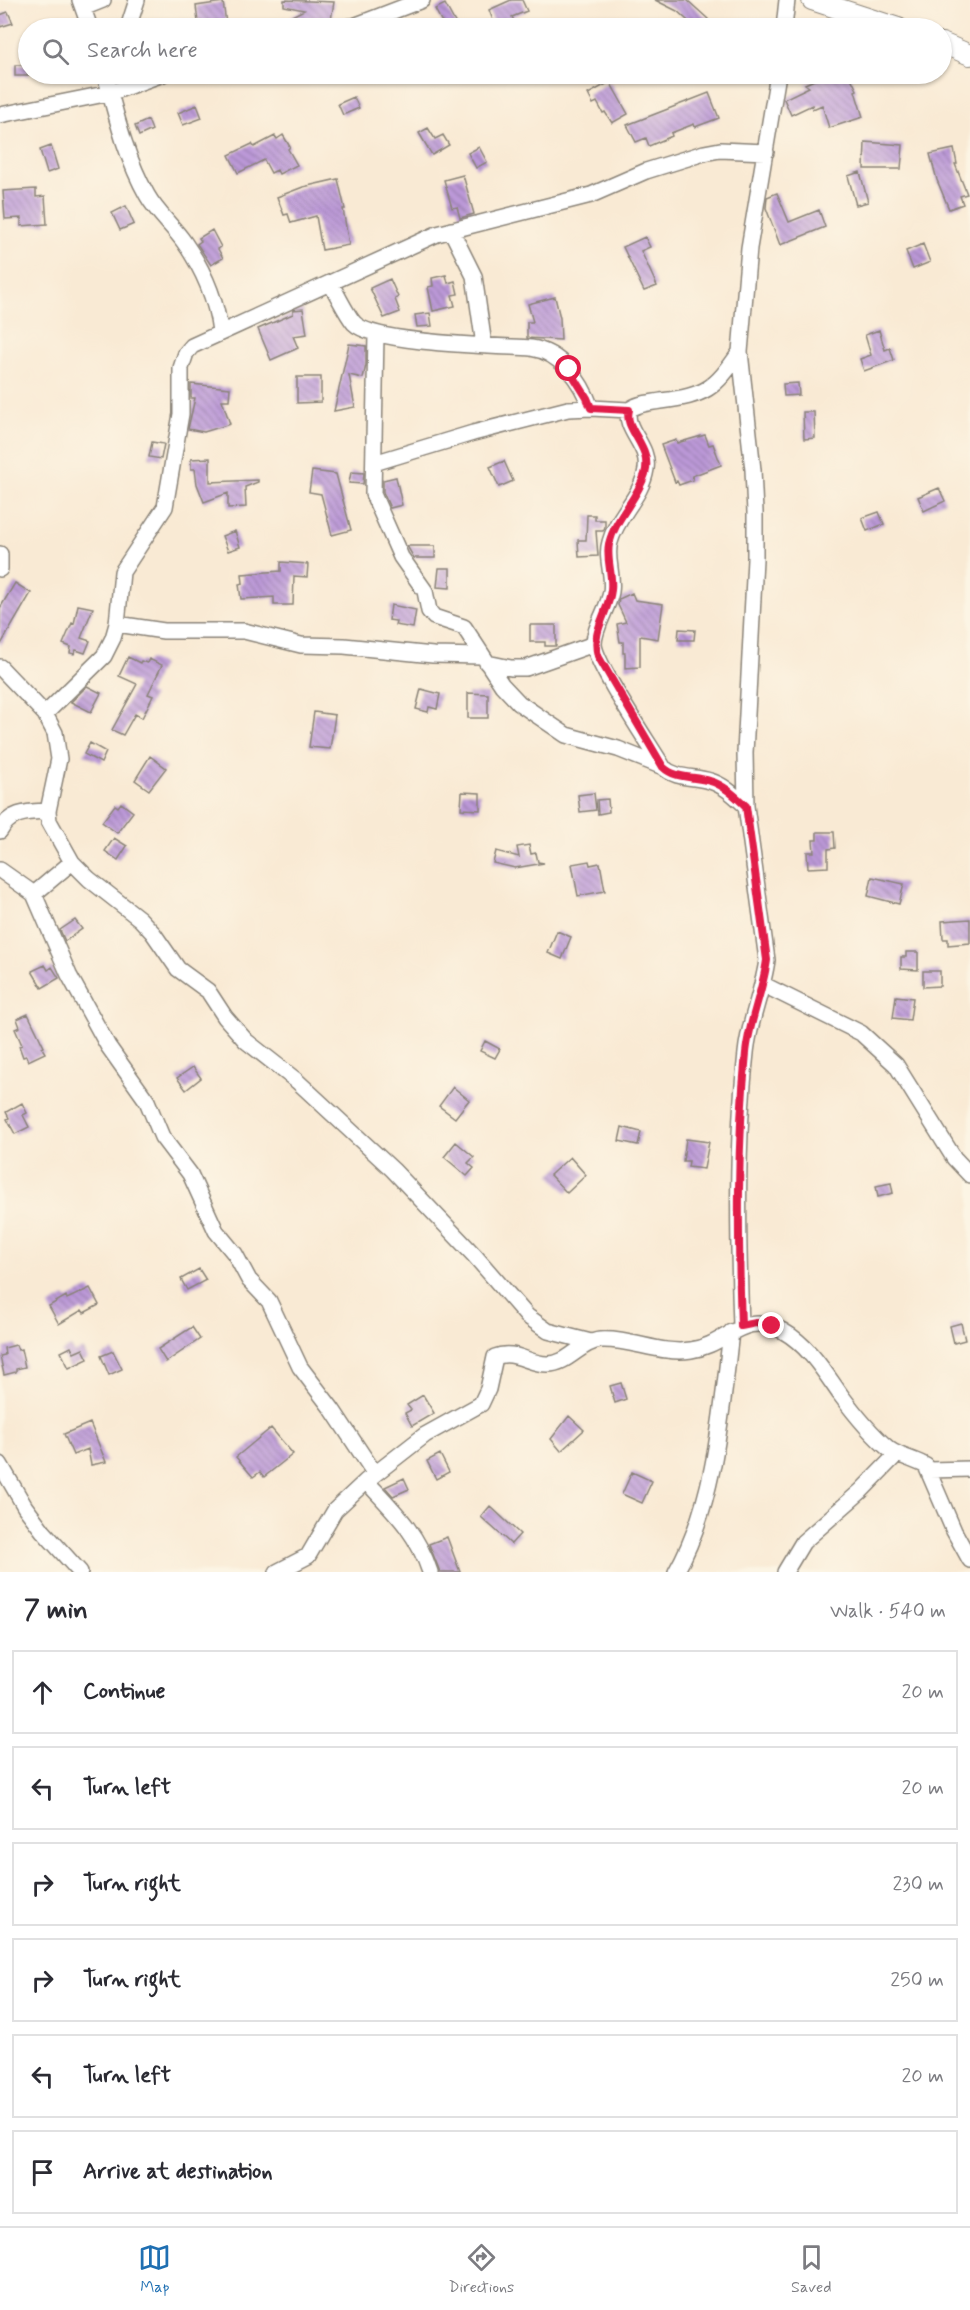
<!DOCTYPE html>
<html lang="en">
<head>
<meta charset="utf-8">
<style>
  :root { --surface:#fff; --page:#f2f2f3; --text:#2b2b33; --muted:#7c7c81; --line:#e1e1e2; --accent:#1f6fb2 }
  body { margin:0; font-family:Mynerve,sans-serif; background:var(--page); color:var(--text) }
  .stop { position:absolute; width:18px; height:18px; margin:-14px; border:4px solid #e11d48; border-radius:50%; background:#fff }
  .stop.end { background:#e11d48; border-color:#fff; box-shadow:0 2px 6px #0008 }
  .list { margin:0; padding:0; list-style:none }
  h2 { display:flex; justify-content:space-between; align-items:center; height:78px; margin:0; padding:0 24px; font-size:26px }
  h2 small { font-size:20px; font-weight:400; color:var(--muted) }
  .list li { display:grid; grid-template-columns:39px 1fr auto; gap:18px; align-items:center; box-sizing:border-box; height:84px; margin:0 12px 12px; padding:0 12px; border:2px solid var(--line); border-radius:0px }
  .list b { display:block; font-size:22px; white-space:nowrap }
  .list em { font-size:20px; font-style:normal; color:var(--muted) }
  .icon { flex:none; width:33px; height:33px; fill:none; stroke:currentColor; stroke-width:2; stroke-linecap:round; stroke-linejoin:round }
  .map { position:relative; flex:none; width:970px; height:1572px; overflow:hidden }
  .search { position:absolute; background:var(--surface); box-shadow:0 2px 4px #0004; left:18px; right:18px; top:18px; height:66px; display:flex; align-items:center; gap:15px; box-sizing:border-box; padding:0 21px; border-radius:33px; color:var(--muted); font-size:22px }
  .sheet { height:654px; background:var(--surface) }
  nav { display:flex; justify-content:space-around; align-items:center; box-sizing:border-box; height:84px; border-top:2px solid var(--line); background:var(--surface); font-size:16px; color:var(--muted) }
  nav a { display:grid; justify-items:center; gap:3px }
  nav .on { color:var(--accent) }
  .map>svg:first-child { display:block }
  .building { fill:url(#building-back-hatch) }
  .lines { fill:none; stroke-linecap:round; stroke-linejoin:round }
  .minor-casing { stroke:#8a8378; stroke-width:18 }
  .tertiary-casing { stroke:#8a8378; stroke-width:22 }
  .minor { stroke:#fff; stroke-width:15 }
  .tertiary { stroke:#fff; stroke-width:20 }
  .route { stroke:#e11d48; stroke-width:8 }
</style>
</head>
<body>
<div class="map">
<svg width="970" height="1572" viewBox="0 0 970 1572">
  <defs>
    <pattern id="building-back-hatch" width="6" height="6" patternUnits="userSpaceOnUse" patternTransform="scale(1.5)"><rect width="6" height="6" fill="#bc99d8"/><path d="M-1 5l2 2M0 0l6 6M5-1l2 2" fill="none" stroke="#987cae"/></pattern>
  </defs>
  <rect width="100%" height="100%" fill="#fcf5e5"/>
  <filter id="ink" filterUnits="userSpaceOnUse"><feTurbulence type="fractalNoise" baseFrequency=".0167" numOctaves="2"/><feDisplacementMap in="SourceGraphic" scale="12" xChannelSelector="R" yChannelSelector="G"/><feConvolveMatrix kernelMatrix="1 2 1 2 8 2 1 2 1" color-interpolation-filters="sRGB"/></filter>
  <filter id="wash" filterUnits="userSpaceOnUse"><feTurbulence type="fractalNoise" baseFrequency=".008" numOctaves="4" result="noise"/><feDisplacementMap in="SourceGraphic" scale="24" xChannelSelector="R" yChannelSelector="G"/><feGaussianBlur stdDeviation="1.35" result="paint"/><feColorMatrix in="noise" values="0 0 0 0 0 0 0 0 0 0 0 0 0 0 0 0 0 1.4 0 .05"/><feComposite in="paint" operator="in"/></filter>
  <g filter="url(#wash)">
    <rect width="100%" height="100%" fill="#f9ead4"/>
    <g id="blocks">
      <path class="building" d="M284,0L334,2L331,20L290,17L304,10L284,6Z
        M511,0H522L527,11L512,17L516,24L513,26L514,28H496L489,10Z
        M655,0H687L708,19L699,28H696L677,11Z
        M223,2L226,23L204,26V21L198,22L196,6Z
        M445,4L458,28H445L435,9Z
        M8,12L13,23L0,27V15Z
        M15,65H28V76H15Z
        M828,74H849L857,90L855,91L863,117L829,128L822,105L813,109L812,105L791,115L784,99L809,87L805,84Z
        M610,82L628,114L612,123L605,112L603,113L597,102L593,104L588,94Z
        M709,93L719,118L695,127L694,124L671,133L672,136L649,146L646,138L636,142L627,125Z
        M354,97L359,108L343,115L338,104Z
        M197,105L202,118L183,125L178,113Z
        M148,120L152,130L139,136L135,126Z
        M428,128L435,139L443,135L449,145L432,155L419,133Z
        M283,135L290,147L288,149L297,165L279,174L277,170L271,173L264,160L238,173L229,155L252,144L254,147L275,136L277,139Z
        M865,142L903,145L901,169H864Z
        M51,146L58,169L47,173L40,150Z
        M479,147L487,162L476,168L468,153Z
        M954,149L957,164H955L967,194L960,196L963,204L949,209L937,180L930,154Z
        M860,172L868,202L856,205L848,176Z
        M463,175L474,214L460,218L457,207L452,208L444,180Z
        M338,179L345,209H343L349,245L322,250L316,216L291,223L288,214L284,215L277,197L303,187Z
        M36,189V197L45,196L47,224L21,226V218L5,219L3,191Z
        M777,193L789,222L819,210L825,227L780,245L766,208L767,197Z
        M126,206L134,224L120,230L112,213Z
        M212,230L221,247L218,249L223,258L211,265L197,244L201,241L199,238Z
        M645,237L650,247L641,251L657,286L644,291L623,247Z
        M923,244L930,262L913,269L906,251Z
        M446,275L448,283L455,281L458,294L452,295L455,306L433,311L428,287L433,286L432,278Z
        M390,279L398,297L395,299L400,312L384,318L370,288Z
        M555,297L560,318L561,340L527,338V322H533L528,304Z
        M303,309L307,334L293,336L298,348L271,360L258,329L293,314V310Z
        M430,313L432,326L417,327L415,315Z
        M879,330L885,350L890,348L894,360L864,371L860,359L871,355L865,335Z
        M349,344L366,346V365L363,378L349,375L355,407L334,411Z
        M297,377H321V402L297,403Z
        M798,383L799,395L784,396L783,384Z
        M191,384L230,388L229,400H222L230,424L204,432L188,429L195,398H191Z
        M803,412H814L815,438L804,439Z
        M705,435L709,445L713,444L721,465L692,476L693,480L679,485L677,481L675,482L661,445L676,440L677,443Z
        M152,442L164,444L161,459L149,457Z
        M210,458V482L258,480V482L245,487L246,507L228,508V493L204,502L197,484L195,469H191V459Z
        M504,461L513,481L499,487L490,467Z
        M312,471L336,474L351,530L332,535L321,494L309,492Z
        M351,472L364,473L363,484L349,483Z
        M396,477L402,505L390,508L383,492V480Z
        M939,488L945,501L924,511L918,497Z
        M879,512L884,524L867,531L862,518Z
        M587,515H595V520H605V527L603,531H596L598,556L579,557L578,540H586Z
        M235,531L240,547L228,551L222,536Z
        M407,546H435V558H414Z
        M281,562L308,564L307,577L294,576L293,605H274V597L241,599L239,584L243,583L242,574L281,571Z
        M439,568H450V588L437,587Z
        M15,583L31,593L0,646V608Z
        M632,593L635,600L663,604L658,639L640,636V667L625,668V653H623V642H620L617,624L626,622L618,605L619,599Z
        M78,605L93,608L81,638L90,641L85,653L76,650L74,654L70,653L71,647L63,644L72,623L74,624Z
        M391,605L416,610L413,628L395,625L396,621L389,620Z
        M530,625H556V646H545V642H530Z
        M679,629L695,630L694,640H678Z
        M128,657L140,663L141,661L147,663L149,659L162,665L148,694L153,696L142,718L135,714L123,735L112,730L137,684L119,676Z
        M87,686L101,693L91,712L71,702Z
        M421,689L440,694L437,709L429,707L428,712L416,709Z
        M468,693L488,694V718H468Z
        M314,712L335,715L330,749L309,747Z
        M90,743L106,752L101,763L84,754Z
        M150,756L166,768L149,790L135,780Z
        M462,792L480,793V810L461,809Z
        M594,793L596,810L580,812L578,795Z
        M608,799L609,812L598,814L597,800Z
        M121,803L133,812L117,833L102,822L115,805L118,807Z
        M817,832H834L835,848L828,849V867L808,868L807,852H814L813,840H817Z
        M114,838L127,846L118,860L105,851Z
        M529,845L531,854L536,853L538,862L544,863L515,868L493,863L496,851L519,857L517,847Z
        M589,861L590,865L600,863L605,891L578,896L572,864Z
        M872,877L904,884L899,904L868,896Z
        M970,919V943L948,945V939H943L942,921Z
        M75,920L82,929L65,941L60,930Z
        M557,931L571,937L562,959L548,953Z
        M906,952H918V970L901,969V957H906Z
        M45,965L48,970L52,967L59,978L42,988L32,971Z
        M923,971H940V986L923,987Z
        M896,996L913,998L910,1020L893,1018Z
        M28,1014L44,1047L42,1048L45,1053L28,1061L26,1056L23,1057L19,1046L22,1045L15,1029L20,1027L17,1019Z
        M485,1041L500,1049L495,1058L480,1051Z
        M193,1067L201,1078L186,1090L177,1078Z
        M453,1087L469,1100L455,1118L439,1106Z
        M22,1103L27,1113L23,1115L29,1127L15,1134L7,1119L9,1118L6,1112Z
        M622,1127L641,1132L638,1145L619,1141Z
        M686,1139L709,1142L704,1169L688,1167L689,1161H683Z
        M456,1142L474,1157L468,1163L474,1168L467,1176L444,1157Z
        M570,1157L586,1175L567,1193L550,1175Z
        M891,1183L893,1193L878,1197L876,1186Z
        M199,1269L206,1280L187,1290L181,1279Z
        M90,1288L99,1305L84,1313L82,1310L59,1324L49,1306L66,1296L67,1299Z
        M961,1323L965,1340L954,1343L950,1326Z
        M192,1327L200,1339L166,1362L158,1349Z
        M16,1345L18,1350L21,1349L25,1367L16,1369V1372L4,1375L0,1356L5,1355L4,1348Z
        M71,1347L74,1353L83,1349L88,1359L69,1368L61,1352Z
        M113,1351L122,1369L109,1375L101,1356Z
        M621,1383L626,1399L615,1403L610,1386Z
        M423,1395L434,1413L412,1426L405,1413L411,1410L407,1405Z
        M569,1416L584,1430L561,1451L551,1439Z
        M90,1423L106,1462L91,1465L88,1449L73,1455L64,1434Z
        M271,1428L293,1454L264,1477L260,1472L253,1477L236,1457Z
        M440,1454L449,1472L436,1479L427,1461Z
        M632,1472L652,1481L642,1503L622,1494Z
        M404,1478L409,1489L393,1496L385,1487Z
        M490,1506L520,1534L511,1544L481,1517Z
        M447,1537L460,1572H440L429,1544Z"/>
    </g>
  </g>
  <g filter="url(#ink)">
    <use href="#blocks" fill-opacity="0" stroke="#8a8378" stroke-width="1.5"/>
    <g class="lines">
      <g class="minor-casing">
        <path id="minor" d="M80,0L90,28
          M83,8L103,0
          M128,28L137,0
          M339,28L354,26L422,0
          M784,28L787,0
          M105,74C116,115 126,158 147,195C157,213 173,226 184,242C203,269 216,299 220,331
          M0,115L110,93L163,74
          M451,230L474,276L484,345
          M330,283C338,295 345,312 354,323C374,344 498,346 531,348C561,352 581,381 591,408
          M376,334L373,494L401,557L425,591L429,611L434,617L464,627L502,685L519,703L566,735L618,749L663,767
          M740,352C714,390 706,395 661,401C650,403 638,403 629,410C623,429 650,446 646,469C642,497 617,515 610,542C605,558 614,575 611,592C608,609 594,627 594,644C595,664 650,745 663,767C675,779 694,776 710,781C724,785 735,796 746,806
          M374,463L473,433L568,409L591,408L629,410
          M0,554V569
          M117,624L164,631H244L301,645L344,646L433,655L482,656
          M487,663L511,668H526L594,644
          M0,667L45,714L55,733L59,759L48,811L49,821L72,862L89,879L140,919L153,933L178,969L208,991L225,1017L246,1041L297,1081L393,1170L474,1255L527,1316L548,1331L591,1342
          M45,714L104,656L113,638L117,624L122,572L165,507L181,414V368L186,353L192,346L437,234L591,195L646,171L704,153L720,150L766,152
          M0,831C10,811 29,812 48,811
          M0,870L34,894L69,975L108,1046L147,1101L162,1137L190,1174L216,1231L235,1254L249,1280L269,1301L300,1367L332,1409L375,1474
          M34,894L72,862
          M764,985L861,1033L896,1065L954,1158L970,1175
          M741,1326C738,1235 736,1144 746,1053C749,1021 763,991 767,960L746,806L745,753L755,559V512L753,470L740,352L749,248L778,74
          M0,1464L25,1507L43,1531L80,1572
          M929,1470L970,1469
          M366,1481C394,1511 417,1532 430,1572
          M277,1572L308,1556L335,1510L366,1481L425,1435L481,1404L488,1389L495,1357C514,1349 528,1364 547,1364C568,1365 580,1342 600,1340C630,1338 661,1355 691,1350C728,1345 742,1309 783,1331C808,1345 824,1371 840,1394C854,1413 871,1434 889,1449C900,1457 914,1459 926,1466L954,1531L970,1560
          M676,1572C715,1504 722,1409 731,1332
          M785,1572L803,1542L861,1491L897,1454"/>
      </g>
      <g class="tertiary-casing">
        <path id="tertiary" d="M812,0L898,28
          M942,43L970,55"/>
      </g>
      <use href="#minor" class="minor"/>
      <use href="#tertiary" class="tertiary"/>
    </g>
  </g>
  <g class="lines" filter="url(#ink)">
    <path class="route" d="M569,369L587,398L591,408L629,410C623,430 653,446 645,474C637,500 615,518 609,544C606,559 613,575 611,590C608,615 591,630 598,656L663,767C675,779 694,776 710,781C724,785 735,796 746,806L767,960C763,991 749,1021 746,1053C737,1144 738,1235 741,1326L756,1323L772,1326"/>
  </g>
</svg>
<div class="stop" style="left:569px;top:369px"></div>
<div class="stop end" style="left:772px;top:1326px"></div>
<div class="search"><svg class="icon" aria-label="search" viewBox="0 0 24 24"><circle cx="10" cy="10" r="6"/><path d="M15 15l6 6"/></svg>Search here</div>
</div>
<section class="sheet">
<h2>7 min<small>Walk · 540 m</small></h2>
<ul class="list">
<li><svg class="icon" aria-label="ahead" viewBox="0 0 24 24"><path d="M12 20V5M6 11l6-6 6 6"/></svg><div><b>Continue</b></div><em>20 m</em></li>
<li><svg class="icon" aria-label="left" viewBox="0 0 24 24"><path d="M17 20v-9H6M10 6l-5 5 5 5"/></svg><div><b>Turn left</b></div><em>20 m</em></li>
<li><svg class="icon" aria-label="right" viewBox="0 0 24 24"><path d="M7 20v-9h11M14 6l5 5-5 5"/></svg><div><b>Turn right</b></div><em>230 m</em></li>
<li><svg class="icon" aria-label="right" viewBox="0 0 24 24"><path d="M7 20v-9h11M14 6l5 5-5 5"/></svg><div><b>Turn right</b></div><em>250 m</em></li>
<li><svg class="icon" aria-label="left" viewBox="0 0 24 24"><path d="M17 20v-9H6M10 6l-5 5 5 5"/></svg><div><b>Turn left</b></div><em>20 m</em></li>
<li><svg class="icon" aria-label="arrive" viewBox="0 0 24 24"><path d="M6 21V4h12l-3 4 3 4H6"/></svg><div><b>Arrive at destination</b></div></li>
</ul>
</section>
<nav>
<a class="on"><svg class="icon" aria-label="map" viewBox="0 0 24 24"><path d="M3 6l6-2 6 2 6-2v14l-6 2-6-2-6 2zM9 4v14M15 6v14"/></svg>Map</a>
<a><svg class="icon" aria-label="directions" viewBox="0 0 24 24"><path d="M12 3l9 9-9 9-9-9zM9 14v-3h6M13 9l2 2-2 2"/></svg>Directions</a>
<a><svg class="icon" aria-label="saved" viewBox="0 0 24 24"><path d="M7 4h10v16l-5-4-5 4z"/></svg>Saved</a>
</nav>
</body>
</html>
